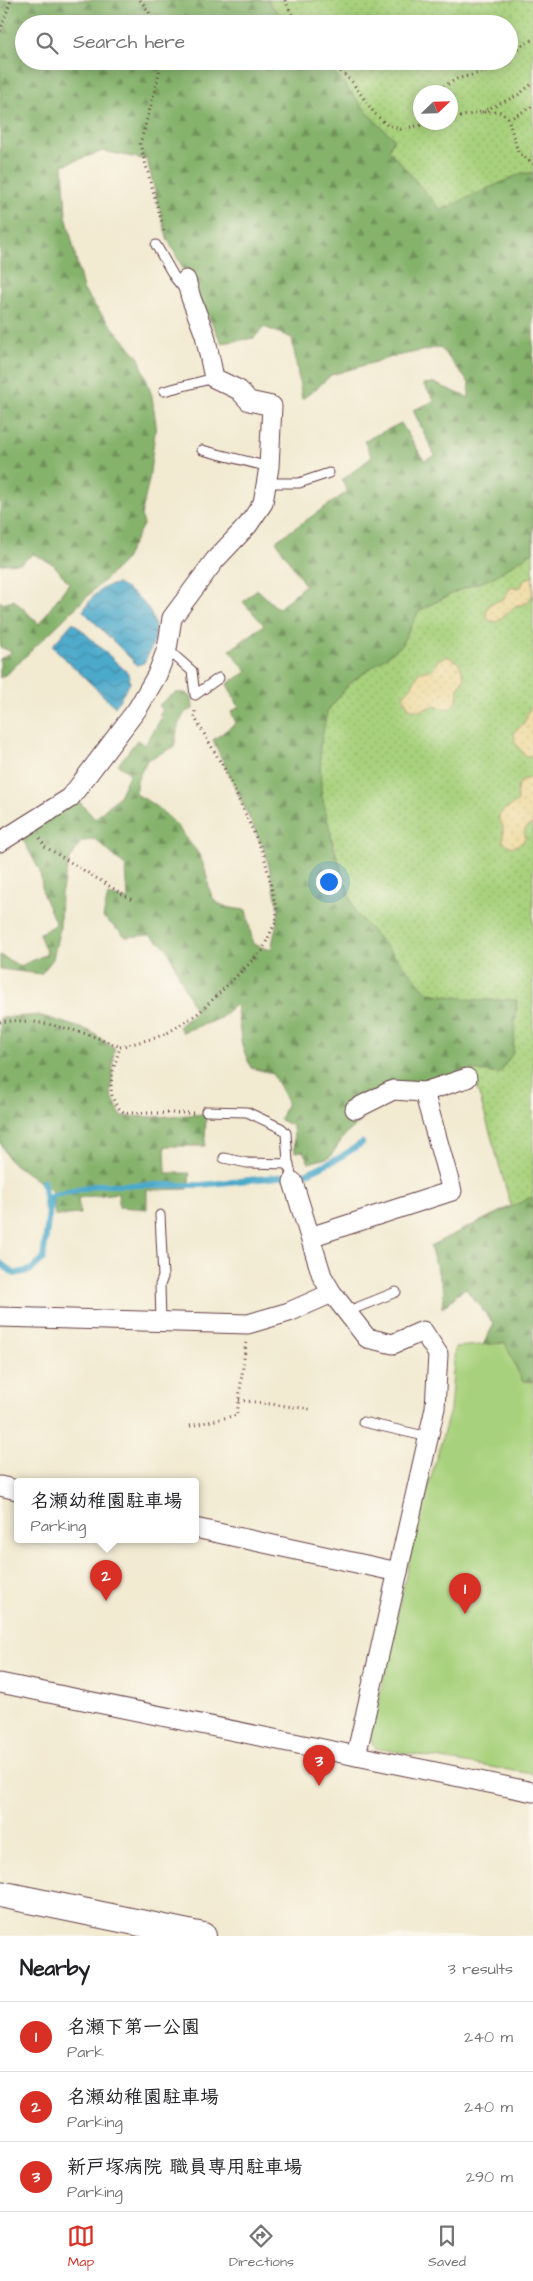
<!DOCTYPE html>
<meta charset="utf-8">
<style>
:root{--surface:#fff;--page:#f6f6f6;--text:#202124;--muted:#757577;--line:#e0e0e0;--accent:#d93025}
body{margin:0;font-family:"Architects Daughter","Klee One",sans-serif;background:var(--page);color:var(--text)}
.compass{position:absolute;left:413px;top:85px;width:45px;height:45px;border-radius:50%;background:var(--surface);box-shadow:0 2px 12px #0003;rotate:67deg}
.you{position:absolute;left:328px;top:881px;width:18px;height:18px;margin:-12px;border:4px solid #fff;border-radius:50%;background:#1a73e8;box-shadow:0 0 0 8px #1a73e833}
.badge{display:grid;place-items:center;width:32px;height:32px;border-radius:50%;background:var(--accent);color:#fff;font-size:16px;font-weight:700}
.pin{position:absolute;translate:-50% -41px;filter:drop-shadow(0 1px 2px #0008)}
.pin::after{content:'';position:absolute;top:26px;width:18px;height:15px;background:inherit;clip-path:polygon(0 0,100% 0,50% 100%)}
.popup{position:absolute;left:14px;top:1478px;width:185px;height:65px;box-sizing:border-box;display:grid;place-content:center;border-radius:5px;background:var(--surface);filter:drop-shadow(0 1px 4px #0005);font-size:16px;white-space:nowrap;color:var(--muted)}
.popup b{font-size:19px;color:var(--text)}
.popup::after{content:'';position:absolute;left:50%;top:100%;margin-left:-10px;border:10px solid transparent;border-top-color:var(--surface)}
.list{margin:0;padding:0;list-style:none}
h2{display:flex;justify-content:space-between;align-items:center;height:65px;margin:0;padding:0 20px;font-size:21px}
h2 small{font-size:16px;font-weight:400;color:var(--muted)}
.list li{display:grid;grid-template-columns:32px 1fr auto;gap:15px;align-items:center;box-sizing:border-box;height:70px;padding:0 20px;border-top:1px solid var(--line)}
.list b{display:block;font-size:19px;white-space:nowrap}
.list p{margin:0;font-size:16px;white-space:nowrap;color:var(--muted)}
.list em{font-size:16px;font-style:normal;color:var(--muted)}
.icon{flex:none;width:28px;height:28px;fill:none;stroke:currentColor;stroke-width:2;stroke-linecap:round;stroke-linejoin:round}
.map{position:relative;flex:none;width:533px;height:1936px;overflow:hidden}
.search{position:absolute;background:var(--surface);box-shadow:0 2px 12px #0003;left:15px;right:15px;top:15px;height:55px;display:flex;align-items:center;gap:12px;box-sizing:border-box;padding:0 18px;border-radius:28px;color:var(--muted);font-size:19px}
.sheet{height:275px;background:var(--surface)}
nav{display:flex;justify-content:space-around;align-items:center;box-sizing:border-box;height:70px;border-top:1px solid var(--line);background:var(--surface);font-size:14px;color:var(--muted)}
nav a{display:grid;justify-items:center;gap:2px}
nav .on{color:var(--accent)}
.map>svg:first-child{display:block}
</style>
<div class="map">
<svg width="533" height="1936" viewBox="0 0 533 1936">
<defs>
<pattern id="grass-dots" width="8" height="8" patternUnits="userSpaceOnUse" patternTransform="scale(1.25)"><rect width="8" height="8" fill="#a7d17c"/><path d="M2 2h.1M6 6h.1" fill="none" stroke="#91b36b" stroke-width="1.8" stroke-linecap="round"/></pattern>
<pattern id="forest-firs" width="22" height="20" patternUnits="userSpaceOnUse" patternTransform="scale(1.25)"><rect width="22" height="20" fill="#85b36c"/><path d="M5 1l3.5 6h-7zM16 11l3.5 6h-7z" fill="#6f9159"/></pattern>
<pattern id="sand-dots" width="8" height="8" patternUnits="userSpaceOnUse" patternTransform="scale(1.25)"><rect width="8" height="8" fill="#eeda9e"/><path d="M2 2h.1M6 6h.1" fill="none" stroke="#cebb88" stroke-width="1.8" stroke-linecap="round"/></pattern>
<pattern id="water-waves" width="16" height="10" patternUnits="userSpaceOnUse" patternTransform="scale(1.25)"><rect width="16" height="10" fill="#4ca9ca"/><path d="M0 5q4-4 8 0t8 0" fill="none" stroke="#4189a4"/></pattern>
</defs>
<rect width="100%" height="100%" fill="#fbf7ec"/>
<filter id="ink" filterUnits="userSpaceOnUse"><feTurbulence type="fractalNoise" baseFrequency=".02" numOctaves="2"/><feDisplacementMap in="SourceGraphic" scale="10" xChannelSelector="R" yChannelSelector="G"/><feConvolveMatrix kernelMatrix="1 2 1 2 8 2 1 2 1" color-interpolation-filters="sRGB"/></filter>
<filter id="wash" filterUnits="userSpaceOnUse"><feTurbulence type="fractalNoise" baseFrequency=".0096" numOctaves="4" result="noise"/><feDisplacementMap in="SourceGraphic" scale="20" xChannelSelector="R" yChannelSelector="G"/><feGaussianBlur stdDeviation="1.12" result="paint"/><feColorMatrix in="noise" values="0 0 0 0 0 0 0 0 0 0 0 0 0 0 0 0 0 1.4 0 .05"/><feComposite in="paint" operator="in"/></filter>
<g filter="url(#wash)">
<rect width="100%" height="100%" fill="#f2ead1"/>
<g fill="url(#grass-dots)" stroke="#787854" fill-rule="evenodd">
<path d="M 229,0 L 533,0 L 533,305 L 423,248 L 258,61 L 509,61 L 509,24 L 240,24 ZM 420,92 L 450,92 L 450,122 L 420,122 Z"/>
<polygon points="533,415 533,1382 483,1345 494,1324 465,1288 442,1308 444,1291 430,1246 511,1206 472,1070 332,932 275,728"/>
</g>
<g fill="url(#forest-firs)" stroke="#68694c">
<path d="M 0,0 L 269,0 L 270,4 L 289,24 L 24,24 L 24,61 L 324,61 C 348,86 367,117 394,138 L 389,150 L 441,210 L 522,173 L 533,173 L 533,552 L 492,578 L 457,591 L 419,611 L 400,647 L 349,684 L 327,712 L 320,747 L 321,791 L 333,844 L 355,912 L 428,993 L 476,1000 L 517,1000 L 513,1053 L 499,1074 L 472,1070 L 352,1108 L 360,1122 L 344,1136 L 330,1157 L 309,1163 L 303,1151 L 295,1152 L 293,1126 L 280,1120 L 287,1102 L 272,1073 L 251,1068 L 242,1046 L 236,1004 L 219,1019 L 182,1032 L 179,1026 L 195,1011 L 167,948 L 150,935 L 126,937 L 103,917 L 108,895 L 128,900 L 126,867 L 95,839 L 81,842 L 69,861 L 61,894 L 60,927 L 53,959 L 41,974 L 0,969 L 0,955 L 20,966 L 47,954 L 39,934 L 56,924 L 43,895 L 40,871 L 22,838 L 75,797 L 95,819 L 119,796 L 130,773 L 118,765 L 137,740 L 145,745 L 162,717 L 159,715 L 163,709 L 158,706 C 169,697 179,686 192,697 L 193,709 L 185,712 L 178,726 L 174,747 L 147,760 L 136,783 L 136,794 C 161,808 174,820 190,843 C 194,848 199,853 201,859 C 215,889 199,906 246,910 L 253,944 L 271,950 L 279,911 L 266,854 L 213,740 L 236,723 L 231,712 L 239,707 L 227,684 L 247,672 L 230,650 L 264,625 L 243,602 L 257,589 L 278,609 L 305,585 L 276,541 L 347,492 L 342,480 L 372,457 L 364,441 L 401,423 L 424,460 L 435,456 L 413,410 L 435,401 L 423,384 L 434,383 L 469,398 L 469,383 L 440,347 L 392,357 L 331,375 L 317,388 L 302,399 L 292,338 L 264,327 L 254,338 L 222,343 L 167,238 L 147,160 L 103,151 L 63,165 L 66,215 L 83,289 L 98,310 L 139,358 L 152,396 L 156,424 L 149,480 L 141,516 L 144,523 L 124,561 L 8,673 L 0,678 L 0,659 L 12,652 L 0,647 L 0,601 L 2,603 L 14,600 L 39,624 L 69,583 L 53,564 L 33,554 L 21,563 L 0,564 Z"/>
<polygon points="39,1015 90,1031 114,1048 111,1094 121,1116 155,1117 206,1114 205,1146 165,1146 166,1173 190,1173 188,1189 147,1190 147,1209 119,1207 118,1193 78,1198 80,1214 55,1216 53,1192 9,1160 0,1142 0,1018"/>
<polygon points="532,1197 533,1200 533,1382 522,1382 483,1345 494,1324 465,1288 442,1308 444,1291 430,1246"/>
</g>
<g fill="url(#sand-dots)" stroke="#9c7c64">
<polygon points="530,577 533,577 533,593 529,601 522,605 516,605 497,622 488,620 486,611 490,604 504,599 510,588 521,587 524,580"/>
<path d="M 447,656 L 459,663 L 463,673 L 464,678 L 458,688 L 457,702 L 449,709 L 434,706 L 419,711 L 409,708 L 403,696 L 412,686 L 419,672 C 434,669 430,674 438,660 Z"/>
<path d="M 533,705 L 533,755 L 525,756 C 519,747 512,742 515,731 C 531,720 523,715 533,705 Z"/>
<path d="M 533,777 L 533,824 L 525,829 L 525,838 L 522,843 L 512,847 L 503,842 L 503,826 C 490,812 511,808 518,801 L 517,788 L 522,780 Z"/>
</g>
<polygon fill="#a7d17c" stroke="#787854" points="505,1343 522,1381 533,1382 533,1774 375,1748 370,1738 415,1534 450,1410 455,1347"/>
<g fill="url(#water-waves)" stroke="#4b647a">
<path d="M 117,584 C 137,594 156,609 155,634 C 155,643 148,654 144,663 L 137,665 L 83,611 C 92,597 99,586 117,584 Z"/>
<polygon points="73,622 129,674 130,683 115,707 52,646"/>
</g>
<g fill="none" stroke-linecap="round" stroke-linejoin="round">
<g stroke="#4ca9ca" stroke-width="6">
<polyline points="43,1181 47,1210"/>
<polyline points="0,1263 15,1274 31,1270 43,1259 51,1196 98,1185 201,1185 305,1174 339,1158 362,1143"/>
</g>
</g>
</g>
<g filter="url(#ink)">
<g fill="none" stroke-linecap="round" stroke-linejoin="round">
<defs>
<g id="lane">
<polyline points="156,245 175,278 184,289"/>
<polyline points="164,391 214,378"/>
<polyline points="202,450 269,467"/>
<polyline points="266,483 299,483 329,473"/>
<polyline points="167,649 192,671 195,695 219,678"/>
<polyline points="206,1111 247,1112 281,1128 286,1133 288,1162 293,1182"/>
<polyline points="224,1158 247,1163 289,1164"/>
<polyline points="160,1215 163,1277 160,1285 161,1322"/>
<polyline points="346,1312 396,1292"/>
<polyline points="363,1422 429,1437"/>
</g>
<g id="street">
<polyline points="0,842 70,798 138,708 157,675 167,649 172,618 215,560 248,525 263,503 269,467 272,406 249,401 239,390 214,378 205,335 191,298 186,280"/>
<polyline points="355,1109 393,1090 424,1092 467,1078"/>
<polyline points="293,1182 322,1276 332,1293 367,1338 393,1344 423,1331 438,1354 435,1408 356,1756"/>
<polyline points="310,1237 452,1191 424,1092"/>
<polyline points="0,1317 248,1324 289,1312 332,1293"/>
<polyline points="0,1486 17,1490"/>
<polyline points="195,1528 398,1572"/>
<polyline points="0,1683 533,1792"/>
</g>
<polyline id="secondary" points="0,1894 203,1936"/>
</defs>
<use href="#lane" stroke="#633d44" stroke-width="11"/>
<use href="#street" stroke="#633d44" stroke-width="21"/>
<use href="#secondary" stroke="#633d44" stroke-width="28"/>
<g stroke="#633d44" stroke-width="3" stroke-dasharray="1 4" stroke-linecap="butt">
<polyline points="140,0 149,12 153,24"/>
<polyline points="285,0 296,24"/>
<polyline points="0,31 11,0"/>
<polyline points="509,53 533,39"/>
<polyline points="161,61 157,83 140,144 165,234"/>
<polyline points="330,61 352,82 374,113 387,125 401,129 438,122"/>
<polyline points="439,89 457,79 486,71 502,61"/>
<polyline points="482,112 518,95 533,83"/>
<polyline points="513,117 533,106"/>
<polyline points="450,119 481,112 500,112 508,118 518,152 533,164"/>
<polyline points="40,838 44,846 132,900"/>
<path d="M 0,1022 C 31,1016 91,1033 120,1047"/>
<path d="M 193,1113 L 125,1113 C 101,1098 114,1068 120,1047 L 155,1038 L 169,1032 L 200,1012 L 262,951 L 275,923 L 277,912 L 264,855 L 224,768 L 195,718 L 195,708"/>
<polyline points="239,1400 310,1409"/>
<polyline points="190,1426 237,1415 246,1342"/>
</g>
<use href="#lane" stroke="#fff" stroke-width="9"/>
<use href="#street" stroke="#fff" stroke-width="19"/>
<use href="#secondary" stroke="#fff" stroke-width="26"/>
</g>
</g>
</svg>
<svg class="compass" viewBox="-18 -18 36 36"><path d="M0-13l5 13h-10z" fill="#e53935"/><path d="M0 13l5-13h-10z" fill="#757577"/></svg>
<div class="you"></div>
<div class="pin badge" style="left:465px;top:1614px">1</div>
<div class="pin badge" style="left:106px;top:1601px">2</div>
<div class="popup"><b>名瀬幼稚園駐車場</b>Parking</div>
<div class="pin badge" style="left:319px;top:1786px">3</div>
<div class="search"><svg class="icon" aria-label="search" viewBox="0 0 24 24"><circle cx="10" cy="10" r="6"/><path d="M15 15l6 6"/></svg>Search here</div>
</div>
<section class="sheet">
<h2>Nearby<small>3 results</small></h2>
<ul class="list">
<li><span class="badge">1</span><div><b>名瀬下第一公園</b><p>Park</p></div><em>240 m</em></li>
<li><span class="badge">2</span><div><b>名瀬幼稚園駐車場</b><p>Parking</p></div><em>240 m</em></li>
<li><span class="badge">3</span><div><b>新戸塚病院 職員専用駐車場</b><p>Parking</p></div><em>290 m</em></li>
</ul>
</section>
<nav>
<a class="on"><svg class="icon" aria-label="map" viewBox="0 0 24 24"><path d="M3 6l6-2 6 2 6-2v14l-6 2-6-2-6 2zM9 4v14M15 6v14"/></svg>Map</a>
<a><svg class="icon" aria-label="directions" viewBox="0 0 24 24"><path d="M12 3l9 9-9 9-9-9zM9 14v-3h6M13 9l2 2-2 2"/></svg>Directions</a>
<a><svg class="icon" aria-label="saved" viewBox="0 0 24 24"><path d="M7 4h10v16l-5-4-5 4z"/></svg>Saved</a>
</nav>
